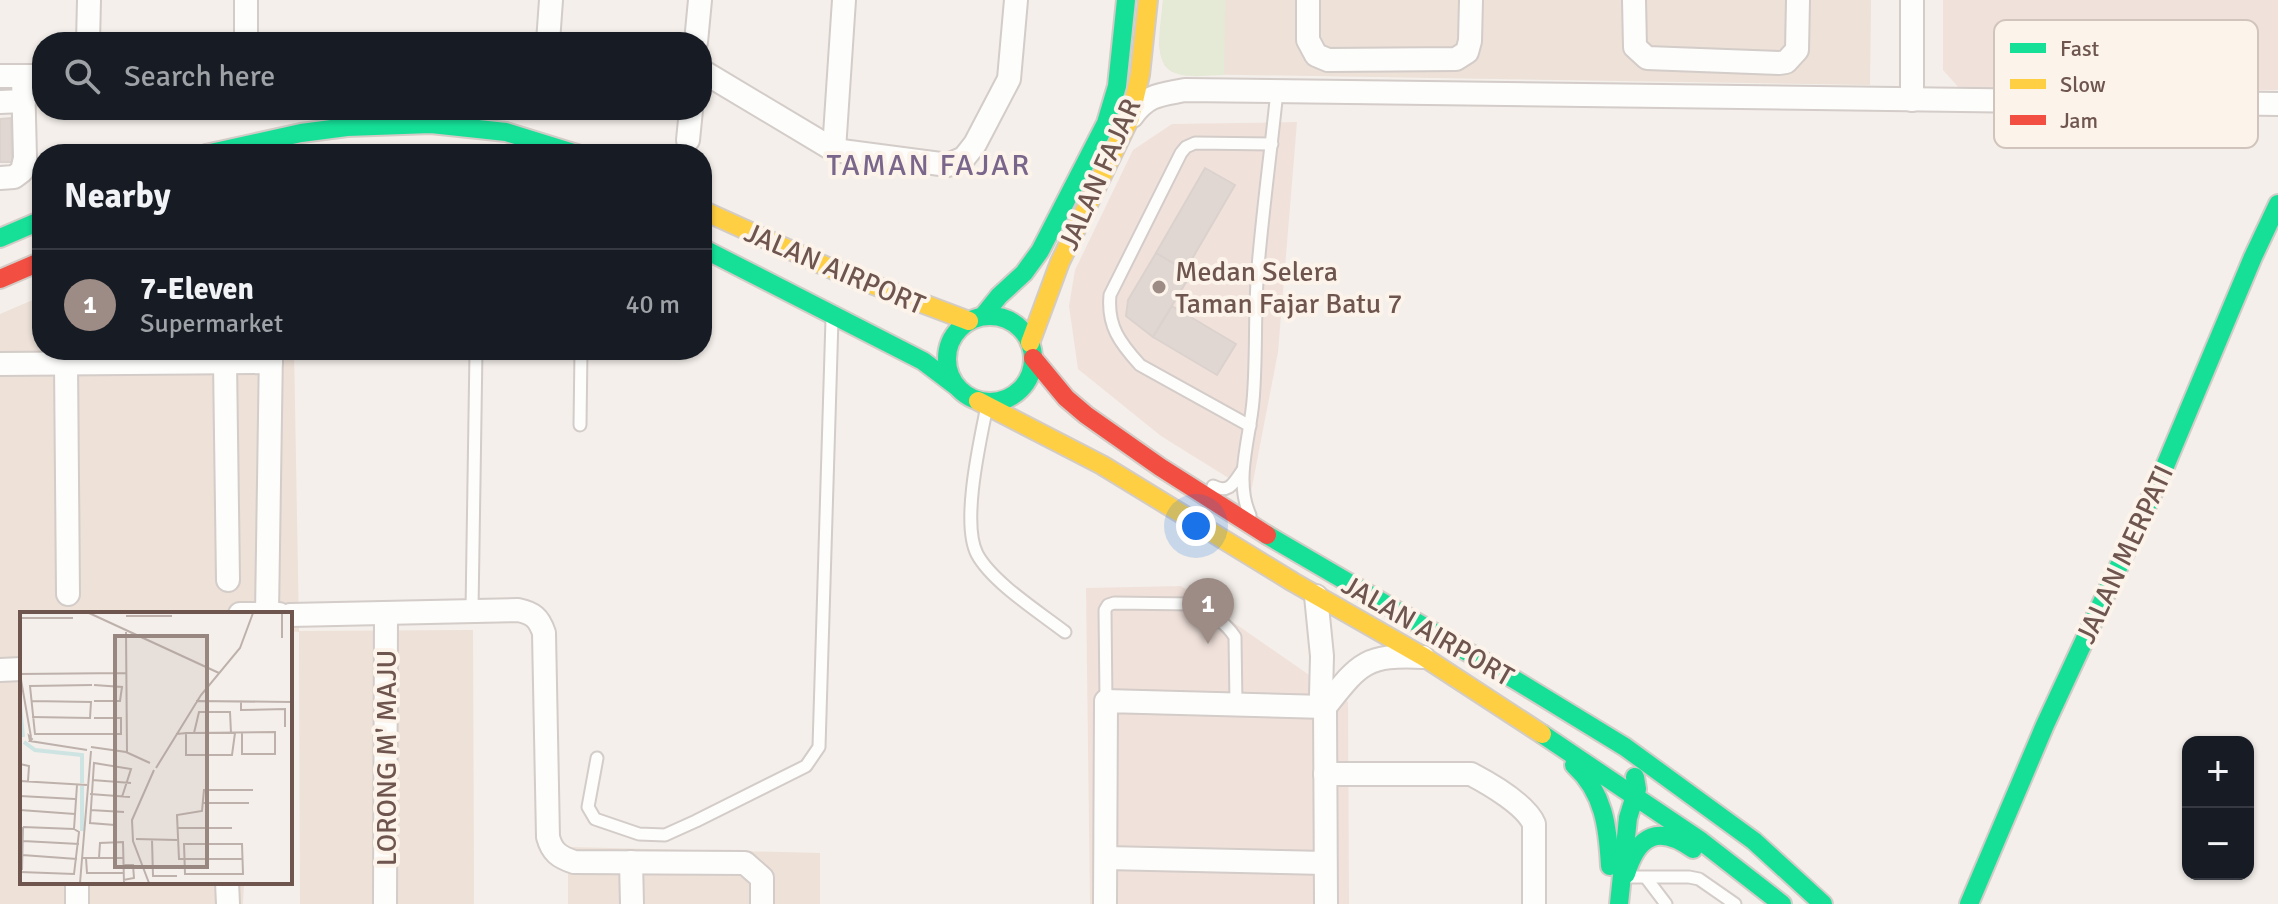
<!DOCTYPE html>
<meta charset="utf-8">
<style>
:root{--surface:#171b24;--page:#20242c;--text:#f1f3f6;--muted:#9ea1a6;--line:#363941;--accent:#9d8b85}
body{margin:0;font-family:Signika,sans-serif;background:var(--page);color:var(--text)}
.controls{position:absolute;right:24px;bottom:24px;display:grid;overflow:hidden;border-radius:16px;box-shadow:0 2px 6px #0004}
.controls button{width:72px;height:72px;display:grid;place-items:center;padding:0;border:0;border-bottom:2px solid var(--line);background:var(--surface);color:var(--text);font:40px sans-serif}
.you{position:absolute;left:1196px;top:526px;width:28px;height:28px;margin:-20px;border:6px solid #fff;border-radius:50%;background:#1a73e8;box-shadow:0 0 0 12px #1a73e833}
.badge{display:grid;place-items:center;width:52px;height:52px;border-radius:50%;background:var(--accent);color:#fff;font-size:26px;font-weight:700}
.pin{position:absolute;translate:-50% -66px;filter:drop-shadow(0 2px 4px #0008)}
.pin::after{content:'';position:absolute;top:42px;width:28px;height:24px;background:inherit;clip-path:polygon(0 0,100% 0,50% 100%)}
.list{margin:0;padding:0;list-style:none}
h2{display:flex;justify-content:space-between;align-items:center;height:104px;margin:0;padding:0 32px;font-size:34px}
h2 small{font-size:26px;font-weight:400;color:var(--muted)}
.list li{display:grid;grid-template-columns:52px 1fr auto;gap:24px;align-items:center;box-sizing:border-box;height:112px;padding:0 32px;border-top:2px solid var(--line)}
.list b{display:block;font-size:30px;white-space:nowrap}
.list p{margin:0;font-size:26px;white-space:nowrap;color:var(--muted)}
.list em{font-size:26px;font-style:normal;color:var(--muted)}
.icon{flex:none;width:44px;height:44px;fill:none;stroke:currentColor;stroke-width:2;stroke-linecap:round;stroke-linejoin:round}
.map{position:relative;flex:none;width:2278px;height:904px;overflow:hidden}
.search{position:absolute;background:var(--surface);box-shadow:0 2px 6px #0004;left:32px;top:32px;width:680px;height:88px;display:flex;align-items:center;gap:20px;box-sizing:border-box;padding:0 28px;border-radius:32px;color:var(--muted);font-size:30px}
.panel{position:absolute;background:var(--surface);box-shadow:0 2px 6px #0004;left:32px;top:144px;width:680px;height:216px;border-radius:32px}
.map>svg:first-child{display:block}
</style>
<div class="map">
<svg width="2278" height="904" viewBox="0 0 2278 904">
<rect width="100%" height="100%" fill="#f4efea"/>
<g fill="#ede1d8">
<polygon points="1163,0 1871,0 1870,85 1186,74 1172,72 1165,66 1161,57 1159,45"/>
<polygon points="42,296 42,350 294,350 299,631 473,630 474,904 300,904 299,632 290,631 290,614 22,614 22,882 244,882 243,904 0,904 0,314"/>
<polygon points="568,847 820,853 820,904 568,904"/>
</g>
<g fill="#f1e1db">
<polygon points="1943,0 2278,0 2278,90 1960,89 1943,70"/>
<polygon points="1297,122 1278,352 1251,492 1161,436 1078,369 1069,306 1075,270 1133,150 1172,124"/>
<polygon points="1181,586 1348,702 1349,904 1090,904 1086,588"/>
</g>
<path fill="#e4ead6" d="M 1163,0 L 1225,0 L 1224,75 C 1209,75 1186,79 1173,72 C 1151,62 1162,19 1163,0 Z"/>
<g fill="#e0d7d3" stroke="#dcd2cd" stroke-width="2">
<polygon points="11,118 12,162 0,162 0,119"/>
<polygon points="1205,168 1235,185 1185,271 1156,253"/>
<polygon points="1156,253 1191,274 1153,337 1126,316 1128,300"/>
<polygon points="1172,306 1236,344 1217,375 1153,337"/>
</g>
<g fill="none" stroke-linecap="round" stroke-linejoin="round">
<defs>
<g id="lane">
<path d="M 987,406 C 980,441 961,523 977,554 C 992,582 1039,612 1065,632"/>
<polyline points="580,425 581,350"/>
<path d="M 1250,426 L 1140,365 C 1120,343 1107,326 1110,295 L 1181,153 L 1186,147 L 1195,143 L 1272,144"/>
<path d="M 1213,486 C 1229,494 1234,483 1242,471"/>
<path d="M 1250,515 C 1234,481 1250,438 1253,401 C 1257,357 1254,312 1258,267 C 1263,208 1271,150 1277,91"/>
<polyline points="472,611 476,350"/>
<path d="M 1106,701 L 1105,610 L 1108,605 L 1114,603 L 1193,604 C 1208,610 1226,623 1235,637 L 1236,704"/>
<polyline points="597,758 588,807 595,819 639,834 665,835 696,821 806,766 819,747 832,319"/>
<polyline points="1628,877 1689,877 1699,879 1735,904"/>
<polyline points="1647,879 1666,904"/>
</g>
<g id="street">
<polyline points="246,0 246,42"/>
<polyline points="1308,0 1308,40 1316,55 1328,60 1456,59 1467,52 1470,41 1471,0"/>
<polyline points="1634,0 1635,47 1647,58 1779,63 1786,62 1797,50 1798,0"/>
<polyline points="1912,0 1912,100"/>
<polyline points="88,42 89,0"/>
<polyline points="548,42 551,0"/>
<polyline points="696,42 700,0"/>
<polyline points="702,71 834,150 948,165 964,158 975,144 1009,79 1016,0"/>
<polyline points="0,76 42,76"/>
<polyline points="0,102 24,101"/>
<path d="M 1132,116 C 1148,94 1160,95 1185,90 L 2278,104"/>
<polyline points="688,140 691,110"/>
<polyline points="834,150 844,0"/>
<polyline points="0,178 14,177 22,171 25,158 23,76"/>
<polyline points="225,362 228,580"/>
<polyline points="0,364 271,362"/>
<polyline points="66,364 68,594"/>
<polyline points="1316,596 1322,656 1321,695 1325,707 1326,904"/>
<polyline points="267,613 271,350"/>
<polyline points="240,614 279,614"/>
<path d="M 290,615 L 518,610 C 533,613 539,618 544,633 L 548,837 C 552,852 559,857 574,862 L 745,863 L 762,878 L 762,904"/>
<polyline points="0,670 22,669"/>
<path d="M 1325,707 C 1359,664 1365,654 1423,657"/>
<path d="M 1325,774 L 1471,774 C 1490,784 1526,805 1534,824 L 1534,904"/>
<polyline points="1106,858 1325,863"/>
<polyline points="631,862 632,904"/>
<polyline points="227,882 228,904"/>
<polyline points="77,904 77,882"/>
<polyline points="385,904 386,613"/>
<polyline points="1105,904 1106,701 1325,707"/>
</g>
<g id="fast">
<polyline points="206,154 301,133 347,127 431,124 506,132 577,154"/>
<polyline points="0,238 42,220"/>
<polyline points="702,248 923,361 956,386"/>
<polyline points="983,316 999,296 1024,273 1040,251 1106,123 1117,86 1126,0"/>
<circle cx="990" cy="359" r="43"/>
<polyline points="1267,535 1512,678 1625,747 1754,841 1823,904"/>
<polyline points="1542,734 1701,841 1782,904"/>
<path d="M 1574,765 C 1604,792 1608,828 1610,866"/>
<path d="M 1626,874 C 1638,834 1659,825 1693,849"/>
<polyline points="1619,904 1628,818 1637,789 1635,777"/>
<polyline points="1969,904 2045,725 2163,471 2253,257 2278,204"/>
</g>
<g id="slow">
<polyline points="702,210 834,270 969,321"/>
<polyline points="1030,343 1060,262 1130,118 1140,75 1148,0"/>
<polyline points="978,401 1102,465 1293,582 1424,657 1542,734"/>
</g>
<g id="jam">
<polyline points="0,279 42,261"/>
<polyline points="1033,358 1066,398 1086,415 1160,467 1267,535"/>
</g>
</defs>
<use href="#lane" stroke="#d3ccc8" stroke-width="15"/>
<use href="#street" stroke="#d3ccc8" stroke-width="26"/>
<use href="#fast" stroke="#d3cbc6" stroke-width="22"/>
<use href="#slow" stroke="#d3cbc6" stroke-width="22"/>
<use href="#jam" stroke="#d3cbc6" stroke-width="22"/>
<use href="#lane" stroke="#fdfdfc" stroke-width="11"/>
<use href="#street" stroke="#fdfdfc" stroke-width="22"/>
<use href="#fast" stroke="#16e098" stroke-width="18"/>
<use href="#slow" stroke="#ffcf43" stroke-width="18"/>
<use href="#jam" stroke="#f24e42" stroke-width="18"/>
</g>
<circle fill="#9d8b85" stroke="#fcf3eb" stroke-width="3" cx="1159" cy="287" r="8"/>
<g text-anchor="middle" stroke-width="8" stroke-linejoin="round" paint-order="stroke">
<g font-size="28" fill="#6e554e" stroke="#fcf3eb">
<text transform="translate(1099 174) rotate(-66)" y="10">JALAN FAJAR</text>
<text transform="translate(835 268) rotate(23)" y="10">JALAN AIRPORT</text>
<text transform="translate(2124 554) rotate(-65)" y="10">JALAN MERPATI</text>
<text transform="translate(1428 630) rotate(30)" y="10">JALAN AIRPORT</text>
<text transform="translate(386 758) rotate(-90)" y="10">LORONG M' MAJU</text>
</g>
<g font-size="28" fill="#6e554e" stroke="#fcf3eb" text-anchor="start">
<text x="1175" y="281">Medan Selera<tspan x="1175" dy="32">Taman Fajar Batu 7</tspan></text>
</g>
<g font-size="30" letter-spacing="2" fill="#7a668b" stroke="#fcf3eb">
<text x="929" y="175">TAMAN FAJAR</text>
</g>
</g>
<g transform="translate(20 612)">
<rect width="272" height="272" fill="#f4efea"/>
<path fill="none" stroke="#cde4e3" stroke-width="4" d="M 0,94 L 3,125M 4,130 L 15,138 L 62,143 L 62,171M 62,219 L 62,174"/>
<path fill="none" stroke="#beb1ac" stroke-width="2" d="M 69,1 L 199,61M 106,4 L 152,4M 0,6 L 53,6M 106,20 L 107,140M 262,26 L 262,1M 72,73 L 10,74 L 15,122 L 101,122 L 101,106 L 74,106M 11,89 L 71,90 L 70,106 L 12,105M 74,89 L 100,89 L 102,75 L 74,73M 176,89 L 272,90M 221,90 L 221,98 L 265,97 L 265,115M 166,120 L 166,143 L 212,143 L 215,121M 174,121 L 179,100 L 210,100 L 211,121M 156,122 L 167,121 L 174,121 L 255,120 L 255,142 L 222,142 L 222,121M 11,125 L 0,62 L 106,61M 10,129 L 9,124 L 12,127 L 10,129 L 67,138M 71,135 L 106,140 L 130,151M 0,152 L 9,154 L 8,169M 136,156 L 181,83 L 220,36 L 233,1M 72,168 L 111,171M 0,169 L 67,173M 70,182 L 110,185M 0,184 L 55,187M 183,191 L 229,191M 0,198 L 55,202M 70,198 L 104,200M 95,213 L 70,211 L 74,151 L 111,157 L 102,185M 3,215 L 54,217M 157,216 L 212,216M 54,217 L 57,173M 116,227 L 157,228M 132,228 L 133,264 L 157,264M 3,229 L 59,232M 164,232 L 222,232 L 223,262 L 165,262 ZM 2,243 L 57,247M 63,246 L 103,246M 66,246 L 67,261 L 103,261M 79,246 L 80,231 L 103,230 L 104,271M 223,247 L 159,247 L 157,203 L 182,199 L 184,178 L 233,178M 103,253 L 113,253 L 114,266 L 103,268M 2,258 L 3,215M 0,260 L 54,262 L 59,220 L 54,217M 60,271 L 71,139M 129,271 L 113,229 L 112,208 L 134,158"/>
<path fill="#988680" fill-opacity="0.15" stroke="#988680" stroke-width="4" d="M 95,24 L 187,24 L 187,255 L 95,255 Z"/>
<rect width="272" height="272" fill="none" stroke="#6e554e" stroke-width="4"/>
</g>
<rect x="1994" y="20" width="264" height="128" rx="12" fill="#fcf3eb" stroke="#d1c4bc" stroke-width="2"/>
<rect x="2010" y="43" width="36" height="10" fill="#16e098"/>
<rect x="2010" y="79" width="36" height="10" fill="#ffcf43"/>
<rect x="2010" y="115" width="36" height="10" fill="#f24e42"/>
<g font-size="22" fill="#6e554e">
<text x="2060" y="56">Fast</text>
<text x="2060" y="92">Slow</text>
<text x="2060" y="128">Jam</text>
</g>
</svg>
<div class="controls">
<button>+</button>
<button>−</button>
</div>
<div class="you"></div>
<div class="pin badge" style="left:1208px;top:644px">1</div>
<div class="search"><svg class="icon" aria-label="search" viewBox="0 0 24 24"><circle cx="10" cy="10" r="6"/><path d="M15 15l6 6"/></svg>Search here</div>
<section class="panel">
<h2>Nearby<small></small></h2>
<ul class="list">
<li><span class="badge">1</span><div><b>7-Eleven</b><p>Supermarket</p></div><em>40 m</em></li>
</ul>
</section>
</div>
